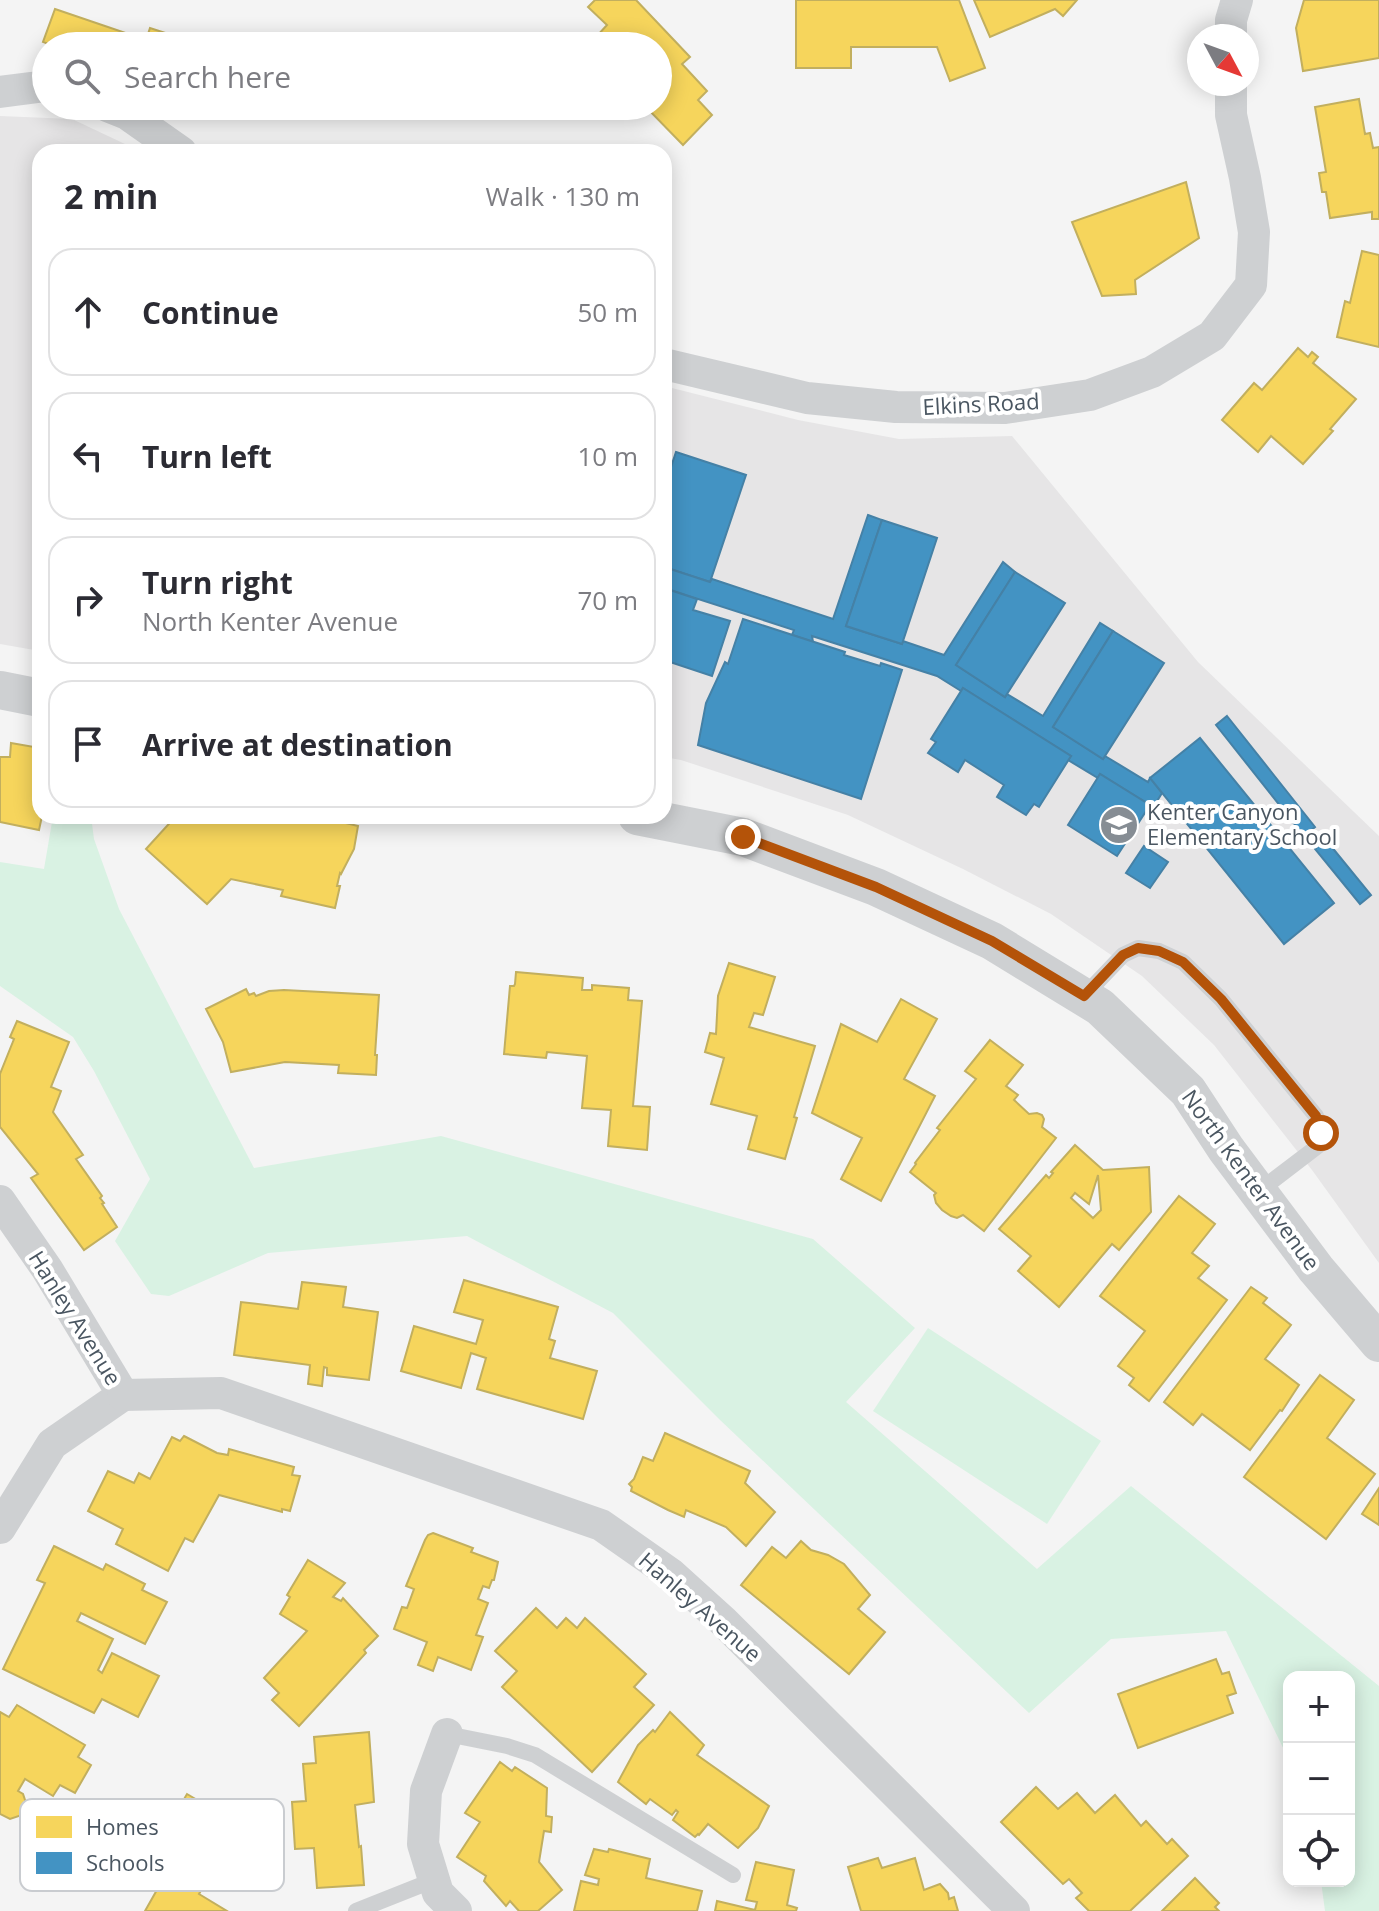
<!DOCTYPE html>
<meta charset="utf-8">
<style>
:root{--surface:#fff;--page:#f7f7f7;--text:#2b2b33;--muted:#7c7c81;--line:#e1e1e2}
body{margin:0;font-family:"Open Sans",sans-serif;background:var(--page);color:var(--text)}
.controls{position:absolute;right:24px;bottom:24px;display:grid;overflow:hidden;border-radius:16px;box-shadow:0 4px 20px #0003}
.controls button{width:72px;height:72px;display:grid;place-items:center;padding:0;border:0;border-bottom:2px solid var(--line);background:var(--surface);color:var(--text);font:40px sans-serif}
.compass{position:absolute;left:1187px;top:24px;width:72px;height:72px;border-radius:50%;background:var(--surface);box-shadow:0 4px 20px #0003;rotate:131deg}
.stop{position:absolute;width:24px;height:24px;margin:-18px;border:6px solid #b45309;border-radius:50%;background:#fff}
.stop.end{background:#b45309;border-color:#fff;box-shadow:0 2px 8px #0008}
.list{margin:0;padding:0;list-style:none}
h2{display:flex;justify-content:space-between;align-items:center;height:104px;margin:0;padding:0 32px;font-size:34px}
h2 small{font-size:26px;font-weight:400;color:var(--muted)}
.list li{display:grid;grid-template-columns:52px 1fr auto;gap:24px;align-items:center;box-sizing:border-box;height:128px;margin:0 16px 16px;padding:0 16px;border:2px solid var(--line);border-radius:24px}
.list b{display:block;font-size:30px;white-space:nowrap}
.list p{margin:0;font-size:26px;white-space:nowrap;color:var(--muted)}
.list em{font-size:26px;font-style:normal;color:var(--muted)}
.icon{flex:none;width:44px;height:44px;fill:none;stroke:currentColor;stroke-width:2;stroke-linecap:round;stroke-linejoin:round}
.map{position:relative;flex:none;width:1379px;height:1911px;overflow:hidden}
.search{position:absolute;background:var(--surface);box-shadow:0 4px 20px #0003;left:32px;top:32px;width:640px;height:88px;display:flex;align-items:center;gap:20px;box-sizing:border-box;padding:0 28px;border-radius:44px;color:var(--muted);font-size:30px}
.panel{position:absolute;background:var(--surface);box-shadow:0 4px 20px #0003;left:32px;top:144px;width:640px;height:680px;border-radius:24px}
.map>svg:first-child{display:block}
</style>
<div class="map">
<svg width="1379" height="1911" viewBox="0 0 1379 1911">
<rect width="100%" height="100%" fill="#f4f4f4"/>
<g fill="#e6e5e6">
<polygon points="0,116 72,119 125,144 135,152 40,152 40,651 0,644"/>
<polygon points="664,386 798,420 899,439 1012,436 1198,662 1379,836 1379,1263 1312,1170 1214,1045 1142,976 1051,914 963,869 848,815 681,760 664,757"/>
</g>
<g fill="#d9f2e3">
<polygon points="53,816 91,816 94,839 119,909 254,1168 441,1136 813,1239 915,1328 846,1402 1037,1569 1131,1486 1379,1686 1379,1911 1325,1911 1321,1881 1349,1881 1349,1677 1289,1677 1289,1760 1226,1631 1111,1639 1029,1713 719,1419 613,1313 467,1236 268,1253 169,1296 151,1294 115,1241 150,1179 94,1071 73,1037 0,986 0,862 44,869"/>
<polygon points="928,1328 1101,1441 1047,1524 873,1411"/>
</g>
<g fill="#f6d55c" stroke="#c2af5e" stroke-width="2" fill-rule="evenodd">
<polygon points="595,0 636,0 690,57 682,64 707,91 698,100 712,115 683,145 645,106 639,110 628,106 658,106 658,46 607,46 597,36 607,25 588,7"/>
<polygon points="796,0 959,0 985,68 950,81 937,47 851,47 851,68 796,68"/>
<polygon points="974,0 1077,0 1063,16 1055,9 990,37"/>
<polygon points="1304,0 1379,0 1379,58 1303,71 1296,28"/>
<polygon points="55,9 146,40 150,28 181,38 182,46 54,46 43,42"/>
<polygon points="1359,99 1365,134 1370,133 1373,148 1379,147 1379,219 1372,219 1372,212 1330,218 1326,192 1322,192 1319,173 1326,172 1315,107"/>
<polygon points="1186,182 1199,238 1135,280 1136,294 1102,296 1072,222"/>
<polygon points="1362,251 1379,255 1379,347 1337,337 1345,301 1350,303"/>
<polygon points="1298,348 1308,357 1312,352 1318,357 1313,363 1356,399 1330,429 1333,431 1303,464 1271,436 1258,452 1222,420 1254,383 1262,390"/>
<polygon points="11,743 40,748 40,816 42,816 39,830 0,822 0,757 10,757"/>
<polygon points="176,816 180,816 184,820 187,816 223,816 236,820 237,816 278,816 299,822 301,816 317,816 358,826 354,849 341,874 340,873 337,886 340,886 335,908 281,896 283,890 231,879 207,904 146,849"/>
<polygon points="729,963 775,977 763,1015 754,1013 749,1027 815,1046 794,1117 797,1118 785,1159 748,1149 757,1116 711,1104 724,1058 705,1052 710,1033 716,1034 718,996"/>
<polygon points="516,972 583,978 582,990 592,990 592,985 629,988 628,1000 642,1001 633,1106 650,1107 647,1150 608,1146 611,1110 582,1108 587,1056 547,1052 546,1058 504,1054 510,986 514,986 515,984"/>
<polygon points="246,989 249,995 254,993 256,996 269,991 284,990 379,995 375,1055 377,1055 376,1075 338,1073 339,1065 285,1062 231,1072 223,1042 206,1009"/>
<polygon points="901,999 937,1019 904,1079 935,1096 881,1201 841,1179 862,1138 812,1113 841,1024 877,1042"/>
<polygon points="17,1021 69,1042 51,1087 61,1091 53,1112 83,1155 76,1159 102,1196 100,1198 104,1203 102,1204 117,1227 84,1250 31,1178 38,1174 0,1127 0,1074 14,1039 10,1037"/>
<polygon points="990,1040 1023,1065 1006,1086 1018,1095 1014,1100 1029,1114 1037,1113 1042,1115 1044,1119 1042,1127 1056,1138 984,1231 963,1215 957,1218 951,1216 942,1210 936,1203 934,1195 936,1193 910,1172 916,1164 915,1163 940,1130 937,1128 976,1079 965,1071"/>
<path d="M 1075,1145 L 1103,1170 L 1149,1167 L 1151,1212 L 1119,1250 L 1112,1244 L 1059,1307 L 1018,1271 L 1031,1256 L 999,1229 L 1046,1175 L 1049,1178 L 1053,1173 L 1051,1172 ZM 1098,1175 L 1101,1210 L 1093,1218 L 1071,1198 L 1075,1193 L 1089,1204 Z"/>
<polygon points="1179,1196 1215,1224 1192,1253 1209,1266 1198,1278 1227,1300 1149,1401 1129,1385 1134,1378 1118,1366 1145,1331 1100,1296"/>
<polygon points="464,1280 558,1307 549,1339 555,1341 550,1358 597,1371 583,1419 477,1389 486,1358 471,1353 461,1388 401,1371 414,1326 476,1344 483,1320 454,1312"/>
<polygon points="302,1282 346,1287 343,1307 378,1312 369,1380 327,1375 327,1368 324,1367 322,1386 308,1384 310,1365 234,1355 241,1302 298,1309"/>
<polygon points="1251,1287 1267,1298 1263,1303 1291,1325 1265,1359 1299,1385 1282,1411 1280,1410 1250,1450 1202,1414 1193,1425 1164,1402"/>
<polygon points="1320,1375 1354,1400 1327,1438 1375,1474 1326,1539 1244,1477"/>
<polygon points="665,1433 750,1471 745,1483 775,1512 746,1546 726,1527 686,1510 684,1517 668,1510 631,1491 632,1487 629,1484 634,1479 643,1457 653,1461"/>
<polygon points="184,1436 217,1453 228,1455 229,1449 294,1467 292,1475 300,1476 290,1511 282,1509 282,1512 219,1495 193,1542 185,1538 168,1571 116,1544 123,1529 88,1511 108,1471 134,1483 139,1473 150,1479 172,1437 180,1441"/>
<polygon points="1379,1488 1379,1525 1362,1514"/>
<polygon points="433,1533 473,1548 471,1552 498,1562 494,1580 492,1580 489,1588 483,1586 478,1599 488,1603 476,1635 483,1637 471,1670 438,1657 433,1671 418,1665 427,1642 394,1629 402,1607 407,1608 414,1589 406,1586 425,1540 428,1535"/>
<polygon points="801,1541 811,1550 828,1555 844,1564 870,1595 858,1609 885,1632 849,1674 741,1585 772,1547 786,1558"/>
<polygon points="54,1546 103,1570 106,1564 145,1584 142,1590 167,1602 145,1644 81,1613 77,1621 113,1639 98,1670 102,1673 112,1653 159,1676 138,1717 102,1699 94,1713 3,1669 45,1583 37,1580"/>
<polygon points="308,1560 345,1583 333,1597 341,1601 343,1598 378,1636 364,1650 366,1653 299,1726 272,1700 279,1693 264,1678 307,1631 280,1614 290,1597 287,1595"/>
<polygon points="536,1608 557,1628 566,1618 577,1628 585,1618 646,1674 634,1687 654,1705 592,1772 502,1687 517,1671 495,1651"/>
<polygon points="1216,1659 1222,1674 1229,1672 1236,1693 1227,1696 1233,1713 1138,1748 1118,1694"/>
<polygon points="17,1705 85,1745 78,1757 91,1765 75,1793 60,1785 53,1796 25,1779 18,1791 23,1794 27,1806 22,1815 10,1819 0,1814 0,1712 9,1717"/>
<polygon points="670,1712 704,1745 697,1755 769,1806 758,1828 738,1848 708,1824 699,1835 698,1834 695,1837 673,1820 678,1812 676,1810 672,1815 650,1799 646,1804 618,1782 638,1745 653,1730 655,1732"/>
<polygon points="369,1732 374,1802 355,1805 359,1847 361,1846 364,1885 317,1888 314,1848 295,1849 292,1802 306,1801 303,1764 316,1763 314,1737"/>
<polygon points="500,1762 512,1771 515,1767 547,1788 546,1816 552,1817 551,1832 544,1831 539,1862 562,1890 538,1911 519,1911 510,1901 506,1906 484,1881 486,1876 457,1857 480,1822 465,1813"/>
<polygon points="1036,1787 1058,1809 1077,1793 1095,1813 1115,1795 1141,1826 1146,1821 1167,1844 1172,1839 1188,1856 1130,1911 1089,1911 1076,1898 1082,1893 1069,1879 1063,1884 1001,1822"/>
<polygon points="187,1794 240,1825 199,1894 227,1911 145,1911 158,1888 125,1868 153,1820 167,1828"/>
<polygon points="594,1849 608,1852 609,1849 650,1859 646,1878 702,1891 697,1911 574,1911 581,1881 598,1885 599,1879 585,1875"/>
<polygon points="878,1858 882,1868 915,1858 924,1890 940,1884 948,1893 949,1899 954,1897 958,1911 861,1911 848,1867"/>
<polygon points="756,1862 794,1870 787,1905 797,1908 796,1911 715,1911 717,1901 755,1910 757,1902 746,1900"/>
<polygon points="1195,1878 1219,1903 1215,1907 1219,1911 1162,1911"/>
</g>
<g fill="#4393c3" stroke="#4581a6" stroke-width="2">
<polygon points="676,452 746,475 710,582 664,567 664,488"/>
<polygon points="868,515 882,520 846,626 902,644 903,641 944,655 1003,562 1015,572 956,665 1005,697 1007,694 1043,716 1100,623 1113,631 1053,727 1103,759 1105,756 1148,782 1150,778 1162,793 1151,811 1147,809 1150,805 1100,774 1098,778 1068,760 1071,756 963,688 961,691 937,676 812,636 813,642 792,635 794,630 664,588 664,567 710,582 712,579 833,619"/>
<polygon points="882,520 937,538 902,644 846,626"/>
<polygon points="1015,572 1065,603 1005,697 956,665"/>
<polygon points="670,590 697,599 693,610 730,621 712,676 664,660 664,601 665,602"/>
<polygon points="743,619 845,652 844,655 880,666 881,663 902,670 861,799 698,745 706,703 725,662 728,664"/>
<polygon points="1113,631 1164,663 1103,759 1053,727"/>
<polygon points="963,688 1071,756 1039,807 1034,804 1026,815 997,797 1004,785 965,760 958,772 928,753 936,742 931,739"/>
<polygon points="1227,716 1315,827 1304,836 1216,725"/>
<polygon points="1200,738 1334,903 1284,944 1150,778"/>
<polygon points="1100,774 1150,805 1117,856 1068,825"/>
<polygon points="1326,840 1371,895 1360,904 1315,849"/>
<polygon points="1144,846 1168,862 1150,888 1126,873"/>
</g>
<g fill="none" stroke-linecap="round" stroke-linejoin="round">
<g stroke="#ced0d2" stroke-width="16">
<polyline points="1084,996 1123,955 1138,948 1159,951 1183,962 1221,999 1316,1116 1321,1133 1318,1146 1259,1191"/>
<polyline points="447,1734 507,1746 535,1755 733,1875"/>
<polyline points="356,1911 434,1880"/>
</g>
<g stroke="#ced0d2" stroke-width="32">
<polyline points="1231,36 1231,20 1237,0"/>
<polyline points="0,92 46,86"/>
<polyline points="107,106 127,114 181,152"/>
<polyline points="664,364 807,398 896,407 1005,408 1090,395 1152,372 1212,336 1251,285 1254,232 1245,178 1231,115 1231,84"/>
<polyline points="0,1201 47,1269 123,1395 52,1444 0,1528"/>
<polyline points="123,1395 221,1393 601,1525 671,1574 723,1621 1014,1911"/>
<polyline points="447,1734 426,1791 423,1844 438,1893 456,1911"/>
</g>
<g stroke="#ced0d2" stroke-width="38">
<polyline points="0,690 40,698"/>
<polyline points="637,816 743,837 876,887 992,941 1100,1007 1188,1091 1226,1149 1316,1269 1379,1343"/>
</g>
</g>
<g fill="none" stroke-linecap="round" stroke-linejoin="round">
<polyline stroke="#b45309" stroke-width="10" points="743,837 876,887 992,941 1084,996 1123,955 1138,948 1159,951 1183,962 1221,999 1316,1116 1321,1133"/>
</g>
<defs>
<symbol id="school-disc" viewBox="-11 -11 22 22"><circle r="9.5" fill="#868d94" stroke="#fff"/><path d="M0-5L7-2L0 1L-7-2ZM-4 1L0 2.5L4 1V4Q0 6-4 4Z" fill="#fff"/></symbol>
</defs>
<g fill-rule="evenodd">
<use href="#school-disc" x="1097" y="803" width="44" height="44"/>
</g>
<g text-anchor="middle" stroke-width="8" stroke-linejoin="round" paint-order="stroke">
<g font-size="22" fill="#4a5661" stroke="#fff">
<text transform="translate(981 404) rotate(-3)" y="8">Elkins Road</text>
<text transform="translate(1251 1180) rotate(54)" y="8">North Kenter Avenue</text>
<text transform="translate(75 1318) rotate(58)" y="8">Hanley Avenue</text>
<text transform="translate(700 1607) rotate(41)" y="8">Hanley Avenue</text>
</g>
<g font-size="22" fill="#4a5661" stroke="#fff" text-anchor="start">
<text x="1147" y="820">Kenter Canyon<tspan x="1147" dy="25">Elementary School</tspan></text>
</g>
</g>
<rect x="20" y="1799" width="264" height="92" rx="12" fill="#fff" stroke="#c9ccd0" stroke-width="2"/>
<rect x="36" y="1816" width="36" height="22" fill="#f6d55c"/>
<rect x="36" y="1852" width="36" height="22" fill="#4393c3"/>
<g font-size="22" fill="#4a5661">
<text x="86" y="1835">Homes</text>
<text x="86" y="1871">Schools</text>
</g>
</svg>
<div class="controls">
<button>+</button>
<button>−</button>
<button><svg class="icon" aria-label="locate" viewBox="0 0 24 24"><circle cx="12" cy="12" r="6"/><path d="M12 2v4M12 18v4M2 12h4M18 12h4"/></svg></button>
</div>
<svg class="compass" viewBox="-18 -18 36 36"><path d="M0-13l5 13h-10z" fill="#e53935"/><path d="M0 13l5-13h-10z" fill="#7c7c81"/></svg>
<div class="stop" style="left:1321px;top:1133px"></div>
<div class="stop end" style="left:743px;top:837px"></div>
<div class="search"><svg class="icon" aria-label="search" viewBox="0 0 24 24"><circle cx="10" cy="10" r="6"/><path d="M15 15l6 6"/></svg>Search here</div>
<section class="panel">
<h2>2 min<small>Walk · 130 m</small></h2>
<ul class="list">
<li><svg class="icon" aria-label="ahead" viewBox="0 0 24 24"><path d="M12 20V5M6 11l6-6 6 6"/></svg><div><b>Continue</b></div><em>50 m</em></li>
<li><svg class="icon" aria-label="left" viewBox="0 0 24 24"><path d="M17 20v-9H6M10 6l-5 5 5 5"/></svg><div><b>Turn left</b></div><em>10 m</em></li>
<li><svg class="icon" aria-label="right" viewBox="0 0 24 24"><path d="M7 20v-9h11M14 6l5 5-5 5"/></svg><div><b>Turn right</b><p>North Kenter Avenue</p></div><em>70 m</em></li>
<li><svg class="icon" aria-label="arrive" viewBox="0 0 24 24"><path d="M6 21V4h12l-3 4 3 4H6"/></svg><div><b>Arrive at destination</b></div></li>
</ul>
</section>
</div>
